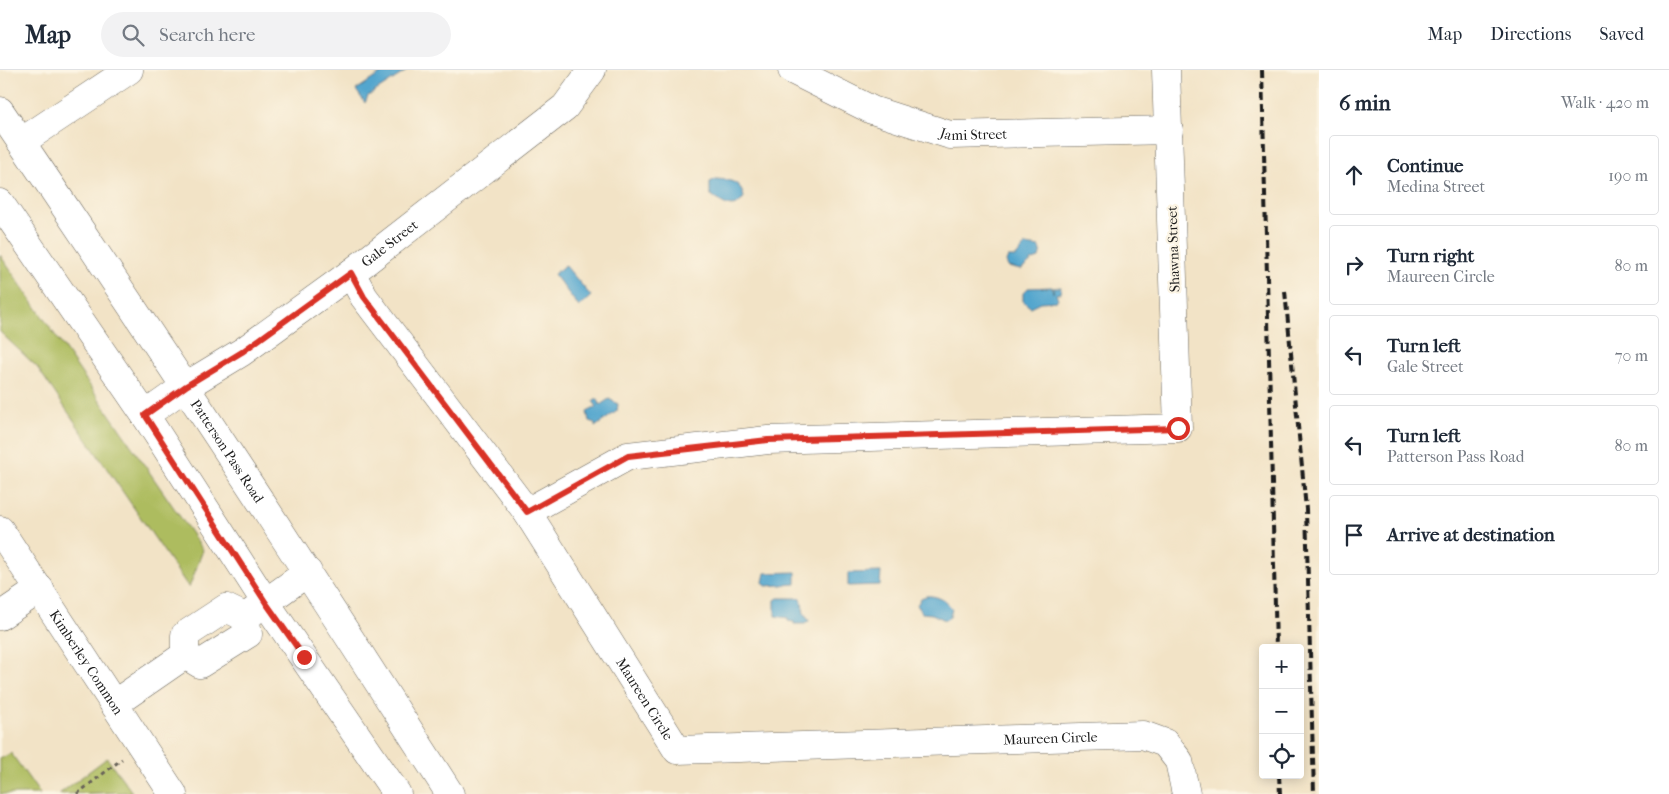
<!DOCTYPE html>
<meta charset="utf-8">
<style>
:root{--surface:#fff;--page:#f2f2f3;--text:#1f2937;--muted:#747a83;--line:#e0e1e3}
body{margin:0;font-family:"IM FELL French Canon",serif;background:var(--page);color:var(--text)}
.controls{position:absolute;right:15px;bottom:15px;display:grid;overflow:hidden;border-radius:5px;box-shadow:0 2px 12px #0003}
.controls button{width:45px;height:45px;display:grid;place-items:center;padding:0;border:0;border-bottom:1px solid var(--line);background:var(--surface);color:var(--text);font:25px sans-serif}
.stop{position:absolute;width:15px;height:15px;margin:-11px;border:4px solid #d93025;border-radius:50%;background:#fff}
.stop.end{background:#d93025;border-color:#fff;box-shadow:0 1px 5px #0008}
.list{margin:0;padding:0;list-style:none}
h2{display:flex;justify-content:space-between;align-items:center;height:65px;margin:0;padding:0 20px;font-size:21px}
h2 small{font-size:16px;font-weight:400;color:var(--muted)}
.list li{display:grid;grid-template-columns:32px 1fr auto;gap:15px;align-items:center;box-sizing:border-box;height:80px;margin:0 10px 10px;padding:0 10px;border:1px solid var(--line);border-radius:5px}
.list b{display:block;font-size:19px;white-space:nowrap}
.list p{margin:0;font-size:16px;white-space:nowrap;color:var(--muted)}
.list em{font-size:16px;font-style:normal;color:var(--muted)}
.icon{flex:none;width:28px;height:28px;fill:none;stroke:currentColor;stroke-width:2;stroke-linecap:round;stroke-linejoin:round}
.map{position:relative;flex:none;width:1319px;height:724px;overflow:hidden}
header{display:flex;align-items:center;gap:30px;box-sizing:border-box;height:70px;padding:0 25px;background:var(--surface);border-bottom:1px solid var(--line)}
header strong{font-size:24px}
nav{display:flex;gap:28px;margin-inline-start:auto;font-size:18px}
.search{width:350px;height:45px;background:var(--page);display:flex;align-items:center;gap:12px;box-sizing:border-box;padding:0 18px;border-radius:28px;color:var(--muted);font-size:19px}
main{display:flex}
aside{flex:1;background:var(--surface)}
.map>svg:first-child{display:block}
</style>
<header>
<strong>Map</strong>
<div class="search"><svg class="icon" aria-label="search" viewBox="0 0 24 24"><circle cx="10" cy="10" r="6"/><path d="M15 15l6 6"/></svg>Search here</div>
<nav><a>Map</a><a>Directions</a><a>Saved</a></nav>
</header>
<main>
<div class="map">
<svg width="1319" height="724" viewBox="0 0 1319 724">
<rect width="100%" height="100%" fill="#fcf5e5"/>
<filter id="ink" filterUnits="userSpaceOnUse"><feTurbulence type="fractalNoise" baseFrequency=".02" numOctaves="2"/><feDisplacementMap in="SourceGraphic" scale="10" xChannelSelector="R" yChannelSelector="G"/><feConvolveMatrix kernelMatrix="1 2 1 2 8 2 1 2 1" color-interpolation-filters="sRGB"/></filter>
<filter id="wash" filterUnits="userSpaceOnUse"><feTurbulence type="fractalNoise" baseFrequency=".0096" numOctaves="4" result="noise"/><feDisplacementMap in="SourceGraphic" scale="20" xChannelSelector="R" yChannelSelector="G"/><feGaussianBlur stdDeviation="1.12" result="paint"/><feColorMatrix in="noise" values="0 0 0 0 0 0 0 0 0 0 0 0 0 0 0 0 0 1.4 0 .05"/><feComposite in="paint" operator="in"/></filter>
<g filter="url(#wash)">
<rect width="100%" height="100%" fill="#f2e3c6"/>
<g fill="#adbc5f" stroke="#646c3e">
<polygon points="0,185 203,480 189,518 37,297 0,262"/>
<polygon points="11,683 40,724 0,724 0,689"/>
<polygon points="107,688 132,722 59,724"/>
</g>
<g fill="#53a6ce" stroke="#386175">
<polygon points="386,0 408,0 368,26 365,33 356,20"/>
<path d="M 716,109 C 731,110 740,111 744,127 C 734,144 722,133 710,124 L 710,112 Z"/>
<polygon points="1025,175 1039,177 1041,180 1039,188 1033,190 1021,200 1008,197 1006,192 1008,187 1016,187"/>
<polygon points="565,195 591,226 579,237 554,204"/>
<polygon points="1052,217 1053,223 1054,217 1061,217 1060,223 1056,224 1058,229 1056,231 1040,232 1030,237 1023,231 1023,223 1028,218"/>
<polygon points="595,329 598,329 600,335 609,329 618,334 617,341 595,357 595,353 589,351 587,342 597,337 593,331"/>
<polygon points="796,502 796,514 766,516 763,512 765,503"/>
<polygon points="881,502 880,515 848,516 848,503"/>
<path d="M 926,526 C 936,525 947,530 952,539 L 950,547 L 945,550 L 932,544 L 922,543 L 917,535 L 921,528 Z"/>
<polygon points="778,528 801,528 804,543 809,551 805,554 794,554 794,552 788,551 788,548 775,546 775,530"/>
</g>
</g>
<g filter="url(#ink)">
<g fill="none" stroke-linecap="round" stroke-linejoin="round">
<defs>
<g id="street">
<path id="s1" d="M 792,0 L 872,40 L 950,65 L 1169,60"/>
<polyline points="21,72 129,0"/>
<path id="s2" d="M 351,203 L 364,227 L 527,442 L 677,680 L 1143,665 L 1165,673 L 1179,691 L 1186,724"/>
<path id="s3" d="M 145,345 L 186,316 L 242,282 L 351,203 L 565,37 L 592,0"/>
<polyline points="527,442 628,386 768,370 1178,358 1166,0"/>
<path id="s4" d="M 0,460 L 173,724"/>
<polyline points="0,546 40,519"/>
<polyline points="247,546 308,502"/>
<polyline points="185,585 200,594 248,564 245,547"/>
<polyline points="185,585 185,565 226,538 245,547"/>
<polyline points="114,634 185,585"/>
</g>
<g id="secondary">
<path id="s5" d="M 0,41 C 153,266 303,494 450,724"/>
<polyline points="0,133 145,345 266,533 397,724"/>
</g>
</defs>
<use href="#street" stroke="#676258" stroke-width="29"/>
<use href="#secondary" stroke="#676258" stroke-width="29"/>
<polyline stroke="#676258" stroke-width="3" stroke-dasharray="4 4" stroke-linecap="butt" points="77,724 122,689"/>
<use href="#street" stroke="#fff" stroke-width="28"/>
<use href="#secondary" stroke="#fff" stroke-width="28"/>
<g stroke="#1c1c1c" stroke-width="4" stroke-dasharray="8 4" stroke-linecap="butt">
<polyline points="1262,0 1276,578"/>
<polyline points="1285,221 1306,439 1314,724"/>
<polyline points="1279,705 1280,724"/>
</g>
</g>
</g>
<g fill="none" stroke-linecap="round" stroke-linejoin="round" filter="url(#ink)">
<polyline stroke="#d93025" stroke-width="6" points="304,587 266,533 145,345 186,316 242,282 351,203 364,227 527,442 628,386 768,370 1178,358"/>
</g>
<g text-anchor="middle" stroke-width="4.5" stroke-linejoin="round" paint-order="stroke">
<g font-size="14" fill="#1c1c1c" stroke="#fcf5e5">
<text dy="5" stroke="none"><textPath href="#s1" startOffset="195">Jami Street</textPath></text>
<text dy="5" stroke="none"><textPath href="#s3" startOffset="299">Gale Street</textPath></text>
<text transform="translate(1173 179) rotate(-92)" y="5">Shawna Street</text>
<text dy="5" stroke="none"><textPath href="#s5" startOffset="409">Patterson Pass Road</textPath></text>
<text dy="5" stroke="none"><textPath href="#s4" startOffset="158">Kimberley Common</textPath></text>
<text dy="5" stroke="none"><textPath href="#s2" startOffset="518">Maureen Circle</textPath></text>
<text dy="5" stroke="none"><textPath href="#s2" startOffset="952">Maureen Circle</textPath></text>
</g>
</g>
</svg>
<div class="controls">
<button>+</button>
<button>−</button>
<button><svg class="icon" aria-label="locate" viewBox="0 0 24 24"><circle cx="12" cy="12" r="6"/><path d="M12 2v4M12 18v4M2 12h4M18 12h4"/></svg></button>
</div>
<div class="stop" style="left:1178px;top:358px"></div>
<div class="stop end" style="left:304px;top:587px"></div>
</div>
<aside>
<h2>6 min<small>Walk · 420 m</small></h2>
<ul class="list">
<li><svg class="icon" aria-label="ahead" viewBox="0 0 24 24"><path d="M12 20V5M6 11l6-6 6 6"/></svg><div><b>Continue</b><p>Medina Street</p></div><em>190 m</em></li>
<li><svg class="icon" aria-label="right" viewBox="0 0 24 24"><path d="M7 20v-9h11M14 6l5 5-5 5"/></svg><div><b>Turn right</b><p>Maureen Circle</p></div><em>80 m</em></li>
<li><svg class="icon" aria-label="left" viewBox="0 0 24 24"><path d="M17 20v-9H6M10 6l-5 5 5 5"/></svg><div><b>Turn left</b><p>Gale Street</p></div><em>70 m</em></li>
<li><svg class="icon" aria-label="left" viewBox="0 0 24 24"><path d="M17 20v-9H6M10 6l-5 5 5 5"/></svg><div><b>Turn left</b><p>Patterson Pass Road</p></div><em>80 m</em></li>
<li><svg class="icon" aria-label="arrive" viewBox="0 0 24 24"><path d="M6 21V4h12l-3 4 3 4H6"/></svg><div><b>Arrive at destination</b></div></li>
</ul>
</aside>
</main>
